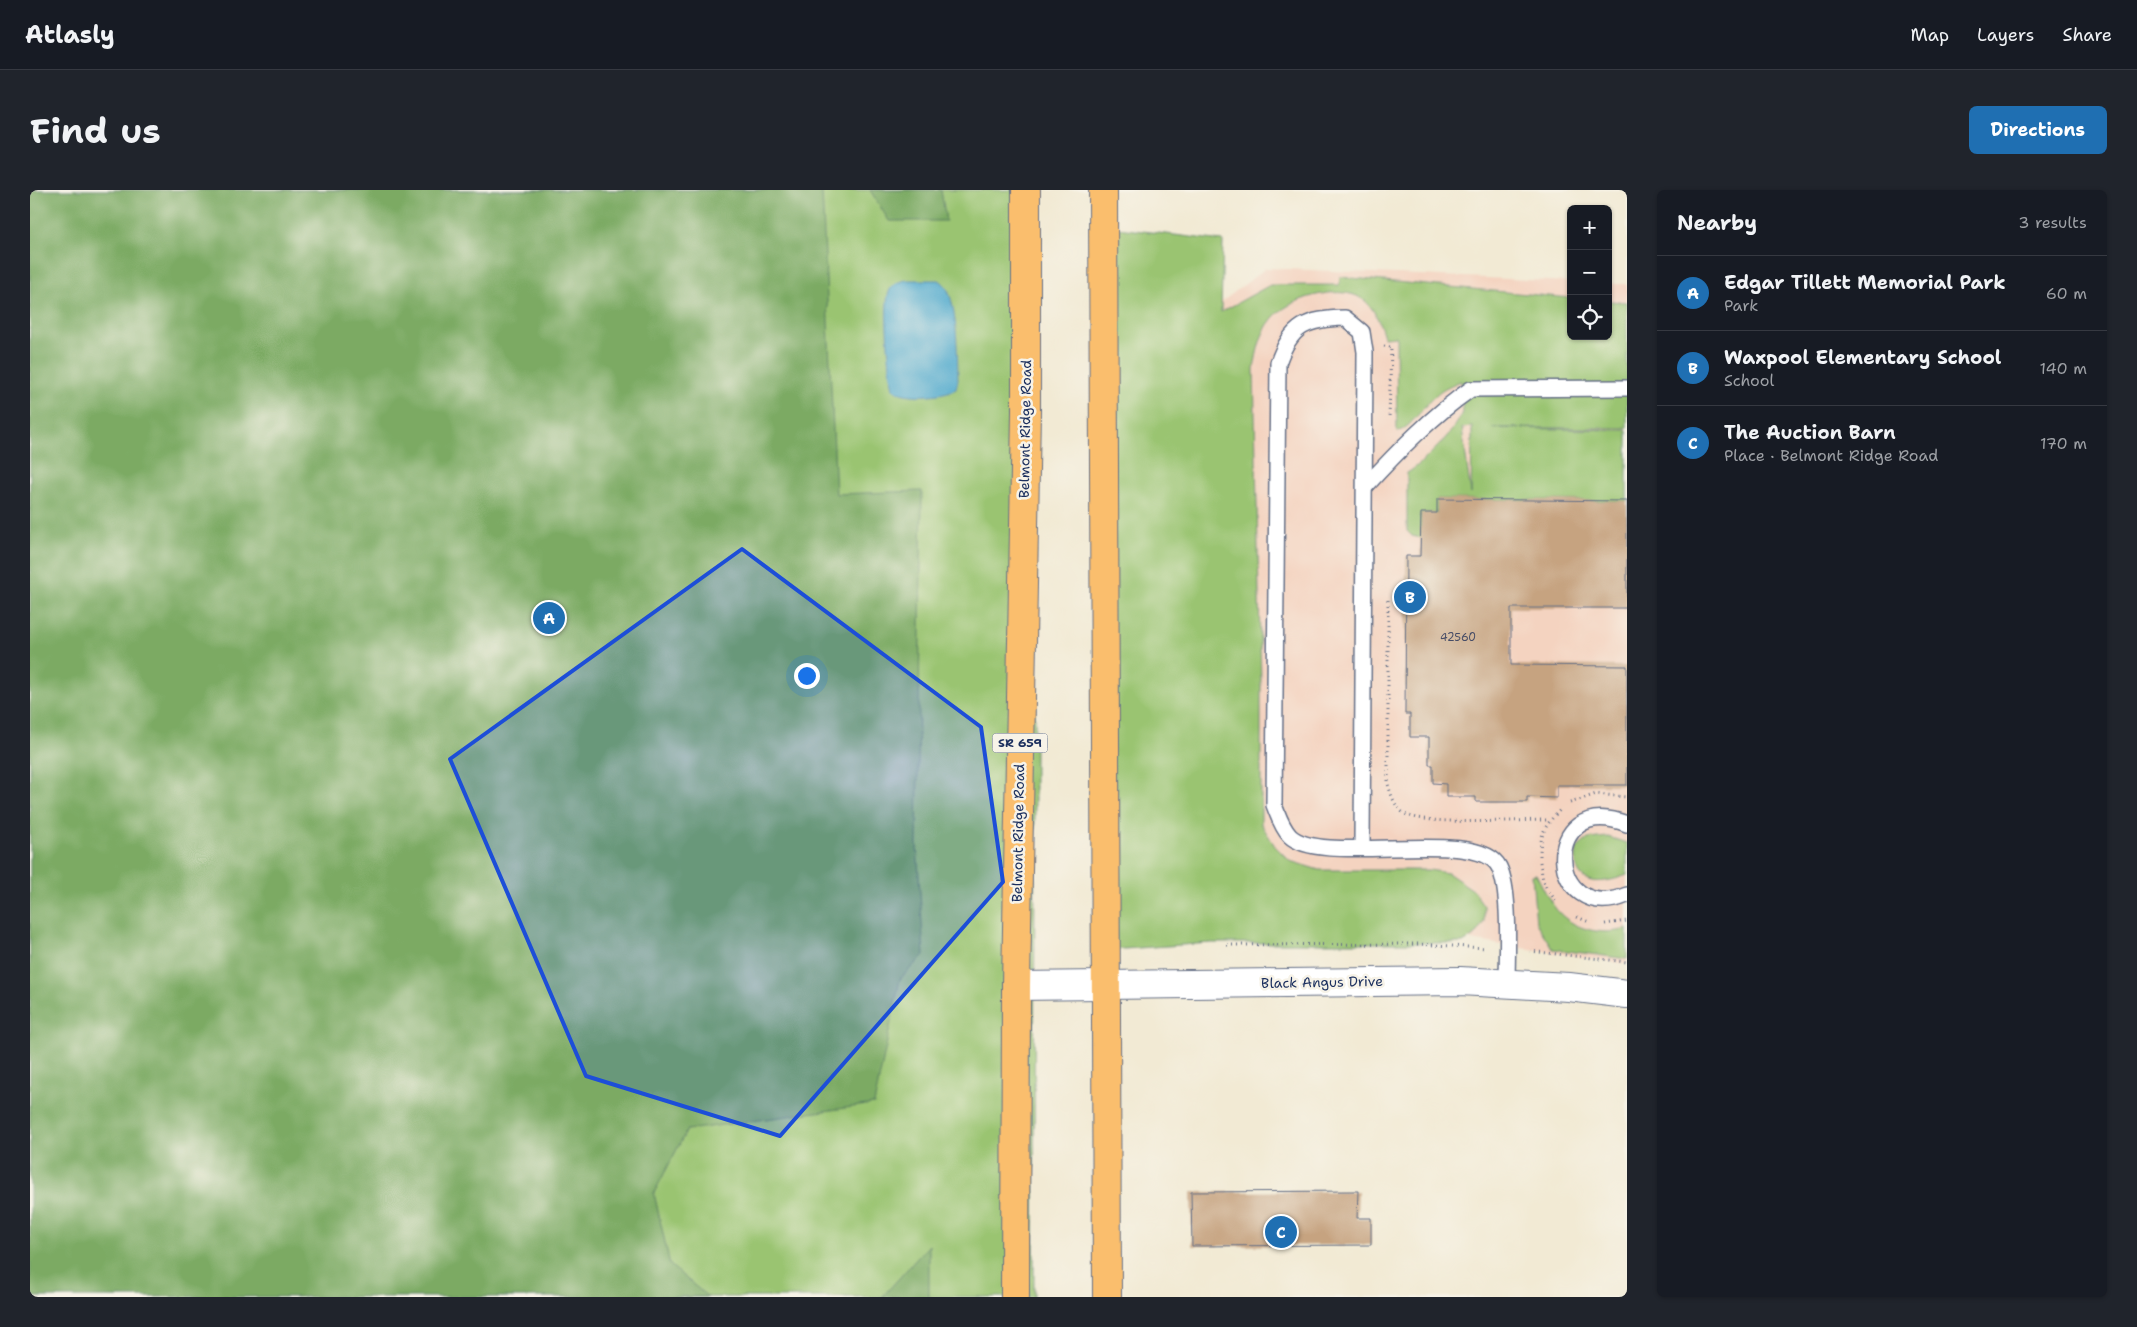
<!DOCTYPE html>
<meta charset="utf-8">
<style>
:root{--surface:#171b24;--page:#20242c;--text:#f1f3f6;--muted:#9ea1a6;--line:#363941;--accent:#1f6fb2}
body{margin:0;font-family:"Shantell Sans",sans-serif;background:var(--page);color:var(--text)}
.controls{position:absolute;right:15px;top:15px;display:grid;overflow:hidden;border-radius:8px;box-shadow:0 1px 4px #0004}
.controls button{width:45px;height:45px;display:grid;place-items:center;padding:0;border:0;border-bottom:1px solid var(--line);background:var(--surface);color:var(--text);font:25px sans-serif}
.you{position:absolute;left:776px;top:485px;width:18px;height:18px;margin:-12px;border:4px solid #fff;border-radius:50%;background:#1a73e8;box-shadow:0 0 0 8px #1a73e833}
.badge{display:grid;place-items:center;width:32px;height:32px;border-radius:50%;background:var(--accent);color:#fff;font-size:16px;font-weight:700}
.pin{position:absolute;translate:-50% -50%;border:2px solid #fff;box-shadow:0 1px 5px #0006}
.list{margin:0;padding:0;list-style:none}
h2{display:flex;justify-content:space-between;align-items:center;height:65px;margin:0;padding:0 20px;font-size:21px}
h2 small{font-size:16px;font-weight:400;color:var(--muted)}
.list li{display:grid;grid-template-columns:32px 1fr auto;gap:15px;align-items:center;box-sizing:border-box;height:75px;padding:0 20px;border-top:1px solid var(--line)}
.list b{display:block;font-size:19px;white-space:nowrap}
.list p{margin:0;font-size:16px;white-space:nowrap;color:var(--muted)}
.list em{font-size:16px;font-style:normal;color:var(--muted)}
.icon{flex:none;width:28px;height:28px;fill:none;stroke:currentColor;stroke-width:2;stroke-linecap:round;stroke-linejoin:round}
.map{position:relative;flex:none;width:1597px;height:1107px;overflow:hidden;border-radius:8px}
header{display:flex;align-items:center;gap:30px;box-sizing:border-box;height:70px;padding:0 25px;background:var(--surface);border-bottom:1px solid var(--line)}
header strong{font-size:24px}
nav{display:flex;gap:28px;margin-inline-start:auto;font-size:18px}
.intro{display:flex;align-items:center;justify-content:space-between;box-sizing:border-box;height:120px;padding:0 30px}
h1{margin:0;font-size:35px}
.button{padding:12px 22px;border-radius:8px;background:var(--accent);color:#fff;font-size:18px;font-weight:700}
main{display:flex;gap:30px;padding:0 30px}
aside{flex:1;background:var(--surface);border-radius:8px;box-shadow:0 1px 4px #0004}
.map>svg:first-child{display:block}
</style>
<header>
<strong>Atlasly</strong>
<nav><a>Map</a><a>Layers</a><a>Share</a></nav>
</header>
<div class="intro"><h1>Find us</h1><a class="button">Directions</a></div>
<main>
<div class="map">
<svg width="1597" height="1107" viewBox="0 0 1597 1107">
<rect width="100%" height="100%" fill="#f7f3e8"/>
<filter id="ink" filterUnits="userSpaceOnUse"><feTurbulence type="fractalNoise" baseFrequency=".02" numOctaves="2"/><feDisplacementMap in="SourceGraphic" scale="10" xChannelSelector="R" yChannelSelector="G"/><feConvolveMatrix kernelMatrix="1 2 1 2 8 2 1 2 1" color-interpolation-filters="sRGB"/></filter>
<filter id="wash" filterUnits="userSpaceOnUse"><feTurbulence type="fractalNoise" baseFrequency=".0096" numOctaves="4" result="noise"/><feDisplacementMap in="SourceGraphic" scale="20" xChannelSelector="R" yChannelSelector="G"/><feGaussianBlur stdDeviation="1.12" result="paint"/><feColorMatrix in="noise" values="0 0 0 0 0 0 0 0 0 0 0 0 0 0 0 0 0 1.4 0 .05"/><feComposite in="paint" operator="in"/></filter>
<g filter="url(#wash)">
<rect width="100%" height="100%" fill="#f2ead4"/>
<polygon fill="#f4d3c0" points="1236,78 1541,92 1541,146 1578,146 1578,94 1597,94 1597,774 1434,749 1198,746 1163,134"/>
<g fill="#9ac471" stroke="#5a7a68" fill-rule="evenodd">
<polygon points="248,0 1006,0 1004,1107 600,1107"/>
<path d="M 1080,37 L 1193,51 L 1191,122 L 1240,95 L 1309,95 L 1310,87 L 1541,108 L 1541,146 L 1578,146 L 1578,111 L 1597,112 L 1597,238 L 1462,238 L 1597,240 L 1597,311 L 1407,309 L 1407,323 L 1391,323 L 1391,348 L 1382,346 L 1377,341 L 1377,283 C 1393,274 1430,236 1432,222 C 1433,213 1432,201 1431,191 C 1424,194 1413,198 1407,204 C 1393,215 1383,237 1367,242 L 1366,146 L 1354,147 C 1350,133 1344,116 1331,108 C 1307,94 1258,109 1242,129 C 1230,144 1227,161 1224,179 L 1231,494 L 1231,634 L 1245,656 L 1260,671 L 1289,680 L 1399,680 L 1418,683 L 1443,700 L 1454,716 L 1454,731 L 1447,744 L 1433,753 L 1181,753 L 1079,760 ZM 1442,237 L 1441,304 L 1432,238 Z"/>
<path d="M 1578,647 L 1597,653 L 1597,685 C 1569,696 1540,697 1547,658 L 1558,649 Z"/>
<path d="M 1506,684 C 1512,695 1518,709 1526,719 C 1543,740 1572,746 1597,739 L 1597,769 L 1523,759 L 1506,733 L 1502,685 Z"/>
</g>
<g fill="#7baa63" stroke="#4b6c60">
<polygon points="0,0 792,0 806,304 892,301 887,655 894,765 870,789 844,914 657,940 624,1003 640,1075 678,1107 0,1107"/>
<polygon points="840,0 911,0 916,31 859,31"/>
<polygon points="899,1055 899,1107 852,1107"/>
</g>
<path fill="#51aace" stroke="#366c96" d="M 877,90 L 909,90 C 929,99 927,169 928,190 L 926,199 C 913,206 874,209 863,199 C 860,184 853,114 859,102 C 862,94 869,91 877,90 Z"/>
<g id="blocks">
<g fill="#c6a380">
<polygon points="1407,309 1597,311 1597,418 1481,418 1481,475 1597,476 1597,595 1527,595 1527,608 1497,607 1497,612 1446,612 1446,607 1416,607 1416,594 1403,593 1403,575 1399,575 1399,547 1380,547 1380,524 1375,524 1376,366 1390,366 1391,323 1407,323"/>
<polygon points="1328,1001 1327,1028 1341,1028 1341,1055 1162,1056 1161,1002"/>
</g>
</g>
</g>
<g filter="url(#ink)">
<use href="#blocks" fill-opacity="0" stroke="#667087" stroke-width="1"/>
<g fill="none" stroke-linecap="round" stroke-linejoin="round">
<defs>
<g id="service">
<path d="M 1335,297 C 1367,262 1402,226 1441,199 L 1597,198"/>
<path d="M 1597,634 C 1509,600 1516,738 1597,705"/>
<path d="M 1332,657 L 1335,162 L 1332,142 L 1315,128 C 1277,129 1261,135 1248,173 L 1244,615 C 1248,625 1252,638 1260,646 C 1292,677 1449,636 1469,677 C 1481,702 1477,764 1477,794"/>
</g>
<polyline id="minor" points="986,796 1430,791 1539,797 1597,804"/>
<g id="primary">
<polyline points="1073,0 1077,1107"/>
<polyline points="985,1107 986,796 996,221 996,0"/>
</g>
</defs>
<use href="#service" stroke="#667087" stroke-width="18"/>
<use href="#minor" stroke="#667087" stroke-width="30"/>
<use href="#primary" stroke="#667087" stroke-width="30"/>
<g stroke="#667087" stroke-width="3" stroke-dasharray="1 4" stroke-linecap="butt">
<polyline points="1354,156 1361,157 1359,229"/>
<path d="M 1358,410 L 1358,594 C 1361,605 1365,618 1375,624 C 1398,636 1489,630 1519,630"/>
<polyline points="1540,613 1566,604 1597,607"/>
<path d="M 1510,666 C 1510,643 1515,635 1531,619"/>
<polyline points="1510,672 1513,691 1516,697"/>
<polyline points="1519,702 1528,713"/>
<polyline points="1547,727 1559,732"/>
<polyline points="1575,734 1597,731"/>
<polyline points="1197,755 1387,754 1456,758"/>
<polyline points="1500,761 1597,772"/>
</g>
<use href="#service" stroke="#fff" stroke-width="15"/>
<use href="#minor" stroke="#fff" stroke-width="28"/>
<use href="#primary" stroke="#fabe6d" stroke-width="28"/>
</g>
</g>
<path fill="#1d4ed8" fill-opacity="0.2" stroke="#1d4ed8" stroke-width="4" stroke-linejoin="round" d="M 712,359 L 951,537 L 973,692 L 750,946 L 556,886 L 420,569 Z"/>
<g text-anchor="middle" stroke-width="5" stroke-linejoin="round" paint-order="stroke">
<g font-size="11" fill="#464c66">
<text x="1428" y="451">42560</text>
</g>
<rect fill="#f7f3e8" stroke="#5d6a87" stroke-width="1" x="962.5" y="543.5" width="55" height="19" rx="4"/>
<g font-size="12" font-weight="bold" fill="#1b2f5e">
<text x="990" y="557">SR 659</text>
</g>
<g font-size="14" fill="#1b2f5e" stroke="#f7f3e8">
<text transform="translate(995 239) rotate(-89)" y="5">Belmont Ridge Road</text>
<text transform="translate(988 643) rotate(-89)" y="5">Belmont Ridge Road</text>
<text transform="translate(1292 792) rotate(-1)" y="5">Black Angus Drive</text>
</g>
</g>
</svg>
<div class="controls">
<button>+</button>
<button>−</button>
<button><svg class="icon" aria-label="locate" viewBox="0 0 24 24"><circle cx="12" cy="12" r="6"/><path d="M12 2v4M12 18v4M2 12h4M18 12h4"/></svg></button>
</div>
<div class="you"></div>
<div class="pin badge" style="left:519px;top:428px">A</div>
<div class="pin badge" style="left:1380px;top:407px">B</div>
<div class="pin badge" style="left:1251px;top:1042px">C</div>
</div>
<aside>
<h2>Nearby<small>3 results</small></h2>
<ul class="list">
<li><span class="badge">A</span><div><b>Edgar Tillett Memorial Park</b><p>Park</p></div><em>60 m</em></li>
<li><span class="badge">B</span><div><b>Waxpool Elementary School</b><p>School</p></div><em>140 m</em></li>
<li><span class="badge">C</span><div><b>The Auction Barn</b><p>Place · Belmont Ridge Road</p></div><em>170 m</em></li>
</ul>
</aside>
</main>
